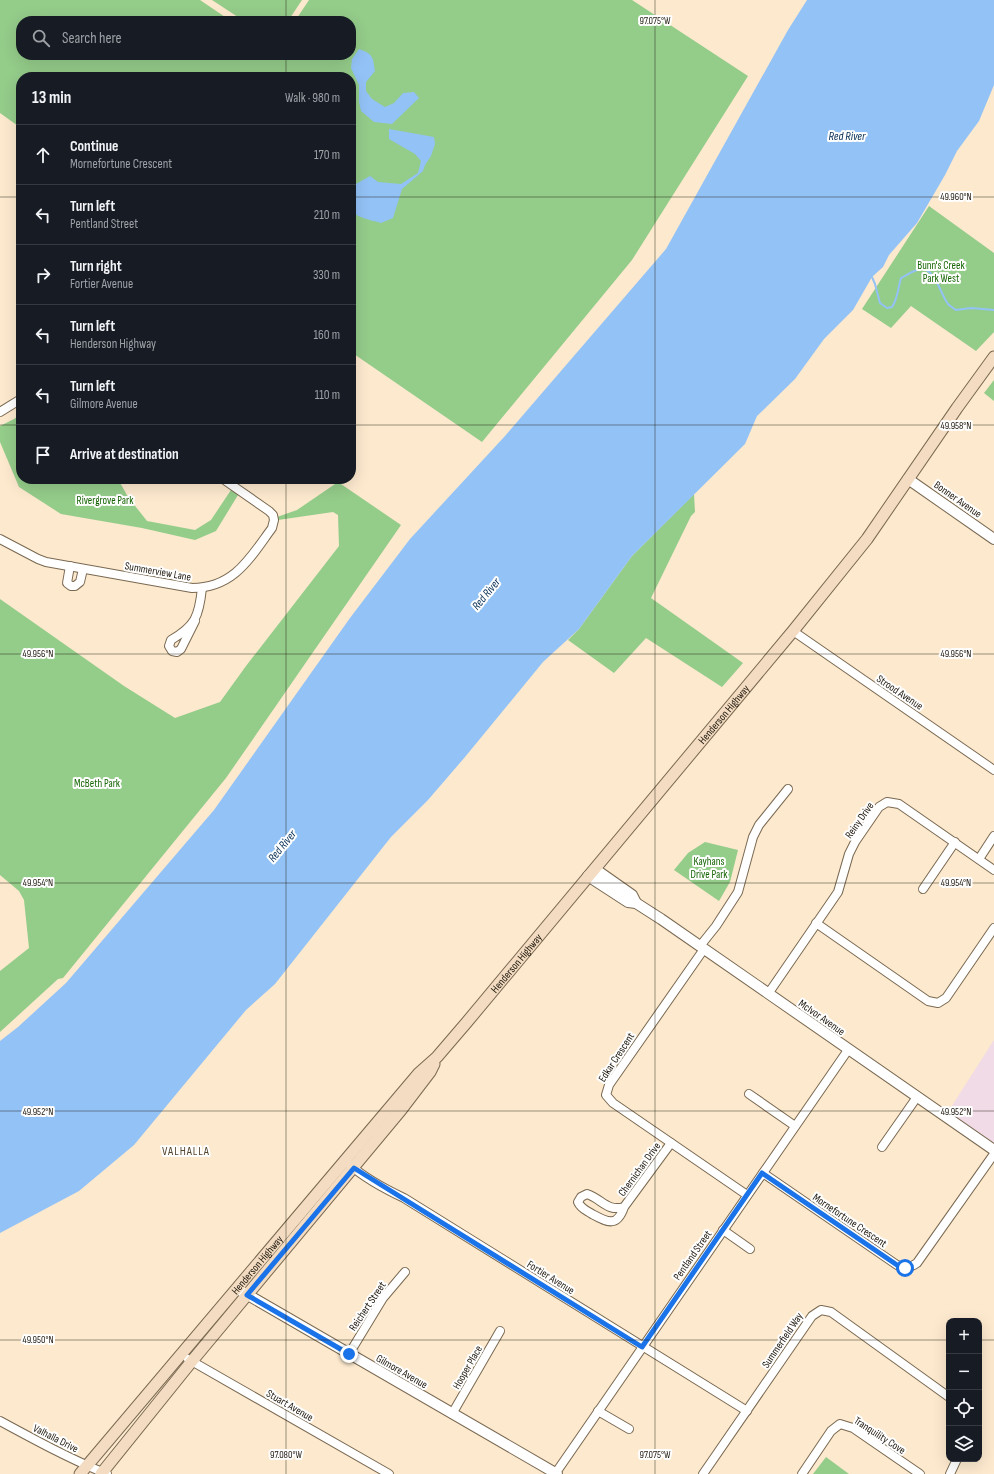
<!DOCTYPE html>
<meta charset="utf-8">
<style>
:root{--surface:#171b24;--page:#242831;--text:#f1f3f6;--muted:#9ea1a6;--line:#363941}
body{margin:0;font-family:"Sofia Sans Condensed",sans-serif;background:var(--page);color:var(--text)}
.controls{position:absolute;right:12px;bottom:12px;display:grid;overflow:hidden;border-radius:8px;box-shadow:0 4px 16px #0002}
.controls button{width:36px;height:36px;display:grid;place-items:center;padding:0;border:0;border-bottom:1px solid var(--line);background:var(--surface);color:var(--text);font:20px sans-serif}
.stop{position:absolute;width:12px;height:12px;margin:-9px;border:3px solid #1a73e8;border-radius:50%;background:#fff}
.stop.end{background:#1a73e8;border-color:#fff;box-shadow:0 1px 4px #0008}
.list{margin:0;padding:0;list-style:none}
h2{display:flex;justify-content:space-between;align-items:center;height:52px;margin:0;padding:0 16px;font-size:17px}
h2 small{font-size:13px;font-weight:400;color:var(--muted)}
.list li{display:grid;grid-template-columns:26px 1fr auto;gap:12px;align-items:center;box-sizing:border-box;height:60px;padding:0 16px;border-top:1px solid var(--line)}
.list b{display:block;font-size:15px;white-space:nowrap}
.list p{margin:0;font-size:13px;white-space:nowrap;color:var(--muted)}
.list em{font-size:13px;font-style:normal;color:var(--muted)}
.icon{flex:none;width:22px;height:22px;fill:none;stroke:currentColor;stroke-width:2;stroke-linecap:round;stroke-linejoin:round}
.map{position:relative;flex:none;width:994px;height:1474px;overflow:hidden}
.search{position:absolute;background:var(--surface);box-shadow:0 4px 16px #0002;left:16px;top:16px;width:340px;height:44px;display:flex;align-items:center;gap:10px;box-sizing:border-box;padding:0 14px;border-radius:16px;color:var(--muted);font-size:15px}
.panel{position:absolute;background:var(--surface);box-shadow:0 4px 16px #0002;left:16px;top:72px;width:340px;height:412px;border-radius:16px}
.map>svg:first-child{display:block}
</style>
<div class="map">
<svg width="994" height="1474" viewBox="0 0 994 1474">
<rect width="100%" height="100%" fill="#fce9ce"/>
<polygon fill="#f1dbe7" points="994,1040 994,1145 948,1112"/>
<g fill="#94cc8a">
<polygon points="0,0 200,0 231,21 21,21 21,55 351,55 351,21 295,21 309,0 632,0 748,76 632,260 482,442 351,352 351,77 21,77 21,128 0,113"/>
<polygon points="212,0 302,0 288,21 244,21"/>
<polygon points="929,206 994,253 994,332 976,351 911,306 891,328 862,309"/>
<polygon points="994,380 994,401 984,393"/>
<polygon points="21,414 21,479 118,479 128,497 147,521 195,530 211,520 231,490 238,495 216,531 195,540 142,528 61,514 19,487 0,442 0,426 14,419"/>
<polygon points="338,482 401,525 226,778 63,978 58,979 0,1032 0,971 29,948 24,900 19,891 0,875 0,599 124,686 175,718 220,702 246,666 339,546 338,515 333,512 278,520 277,517 297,510"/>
<polygon points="694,494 695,512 691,516 651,598 743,663 722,687 646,638 614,673 568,640 579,629 632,556"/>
<polygon points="705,842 738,850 730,882 719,901 674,870 688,853"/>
<polygon points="826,1457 849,1474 813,1474"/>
</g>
<g fill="#93c2f6">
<polygon points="807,0 994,0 994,85 979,121 957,151 945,175 917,223 889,255 883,267 872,277 853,310 824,339 795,379 757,416 745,444 632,556 579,629 543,662 465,757 428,800 391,837 275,984 246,1010 134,1145 79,1191 0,1233 0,1041 18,1027 66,983 214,810 350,618 410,539 505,436 666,249 788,30"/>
<path d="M 359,49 C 373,54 373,57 375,71 L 366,82 L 366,91 L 372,99 L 385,107 L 394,103 L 403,93 L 414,92 L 419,98 L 392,124 L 374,122 L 361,111 L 359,102 L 359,85 L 351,68 L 352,59 Z"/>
<path d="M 389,129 L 434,137 L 435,144 L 431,156 L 425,165 L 423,171 L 402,189 L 393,218 L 381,223 C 353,215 347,217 354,185 L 370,176 L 378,182 L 401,184 L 418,173 L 421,161 L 415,154 L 389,139 Z"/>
</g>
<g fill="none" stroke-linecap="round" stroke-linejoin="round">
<path stroke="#93c2f6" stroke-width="2" d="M 872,277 L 875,284 L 880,303 L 887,308 L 892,307 C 898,298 898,288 901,278 C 907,275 915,269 922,269 C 935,269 941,295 948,304 C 950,306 953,308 956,310 L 971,308 L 994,310"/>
<defs>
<g id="minor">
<polyline points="0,412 21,399"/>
<path d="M 0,539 L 38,559 L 46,562 L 192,588 C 234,588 250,558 272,528 L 274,520 L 273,515 L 269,511 L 223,479"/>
<polyline points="70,566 67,583 71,586 75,586 80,582 83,569"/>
<path d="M 195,621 L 181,649 L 177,652 L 172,651 L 169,646 L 171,640 C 195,626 199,617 202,588"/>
<polyline points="793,631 994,770"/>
<polyline points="979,859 994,836"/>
<polyline points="923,889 955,842"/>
<polyline points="816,923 928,1001 938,1003 946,998 994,928"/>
<polyline points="700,946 716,926 738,892 753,837 759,825 788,789"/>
<polyline points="704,949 609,1085 606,1095 613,1103 747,1195"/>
<polyline points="768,994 838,892 849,854 855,842 879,807 887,802 899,804 994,870"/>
<polyline points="749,1094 795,1126"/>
<polyline points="882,1147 917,1097"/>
<path d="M 350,1165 C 366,1179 385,1189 404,1198 L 747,1411"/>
<path d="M 763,1173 L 897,1265 C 905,1268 910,1268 917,1263 L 994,1154"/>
<path d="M 624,1207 C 607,1212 602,1199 587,1194 L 581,1197 L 578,1202 C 581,1209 586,1210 592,1214 C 607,1222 617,1228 624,1207 L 671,1143"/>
<polyline points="723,1230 750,1249"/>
<polyline points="349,1354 383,1298 405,1272"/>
<polyline points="188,1359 389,1474"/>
<polyline points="598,1411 629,1429"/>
<polyline points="452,1414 500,1331"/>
<path d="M 0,1421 C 35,1440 70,1459 107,1474"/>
<polyline points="555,1474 848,1050"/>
<polyline points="703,1474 812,1316 821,1310 831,1312 949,1397"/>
<polyline points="802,1474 831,1431 840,1424 853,1428 920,1474"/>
<polyline points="950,1474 957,1459"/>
</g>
<g id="tertiary">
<polyline points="908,479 994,539"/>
<polyline points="595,869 632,895 636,903"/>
<polyline points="588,876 628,902 636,903 661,919 994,1150"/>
<polyline points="241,1291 557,1474"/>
</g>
<g id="secondary">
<path id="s1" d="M 80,1474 L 419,1073 L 437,1057 L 467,1022 L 793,631 L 867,539 L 957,408 L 994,357"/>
<polyline points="101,1474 192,1361 401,1110 430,1072 434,1064"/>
</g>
</defs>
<use href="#minor" stroke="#7a6951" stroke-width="10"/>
<use href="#tertiary" stroke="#7a6951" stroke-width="12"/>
<use href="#secondary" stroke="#7a6951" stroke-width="13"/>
<use href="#minor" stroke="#fff" stroke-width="8"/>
<use href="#tertiary" stroke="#fff" stroke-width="10"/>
<use href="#secondary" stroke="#f3dcc1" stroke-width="11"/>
</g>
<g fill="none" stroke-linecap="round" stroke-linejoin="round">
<polyline stroke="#1a73e8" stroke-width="5" points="349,1354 247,1295 354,1168 642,1347 762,1173 897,1265 905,1268"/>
</g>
<path fill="none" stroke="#211a10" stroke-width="1" stroke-opacity="0.45" d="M 286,0 L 286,21M 655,0 L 655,1474M 286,55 L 286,77M 0,197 L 21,197M 351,197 L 994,197M 0,425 L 21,425M 351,425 L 994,425M 286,479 L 286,1474M 0,654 L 994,654M 0,883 L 994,883M 0,1111 L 994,1111M 0,1340 L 949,1340M 979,1340 L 994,1340"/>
<g text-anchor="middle" stroke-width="4" stroke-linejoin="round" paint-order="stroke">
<g font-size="11" fill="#176605" stroke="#fff">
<text x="941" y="269">Bunn's Creek<tspan x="941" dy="13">Park West</tspan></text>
<text x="105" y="504">Rivergrove Park</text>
<text x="97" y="787">McBeth Park</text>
<text x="709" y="865">Kayhans<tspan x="709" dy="13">Drive Park</tspan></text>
</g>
<g font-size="11" fill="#211a10" stroke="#fff">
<text transform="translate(958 499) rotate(35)" y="4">Bonner Avenue</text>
<text transform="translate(158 571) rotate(10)" y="4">Summerview Lane</text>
<text transform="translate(900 692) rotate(34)" y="4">Strood Avenue</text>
<text dy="4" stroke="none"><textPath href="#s1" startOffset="996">Henderson Highway</textPath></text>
<text transform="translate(859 820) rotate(-55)" y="4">Reiny Drive</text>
<text dy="4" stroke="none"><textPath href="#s1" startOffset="672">Henderson Highway</textPath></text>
<text transform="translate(822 1017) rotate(35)" y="4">McIvor Avenue</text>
<text transform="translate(616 1057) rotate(-57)" y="4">Edkar Crescent</text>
<text transform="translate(639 1169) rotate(-54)" y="4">Chernichan Drive</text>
<text transform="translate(850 1220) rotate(34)" y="4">Mornefortune Crescent</text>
<text transform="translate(692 1255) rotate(-55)" y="4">Pentland Street</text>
<text dy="4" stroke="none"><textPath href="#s1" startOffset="274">Henderson Highway</textPath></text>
<text transform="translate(551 1277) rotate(32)" y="4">Fortier Avenue</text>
<text transform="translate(367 1306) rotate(-56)" y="4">Reichert Street</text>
<text transform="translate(782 1340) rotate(-56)" y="4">Summerfield Way</text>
<text transform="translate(467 1367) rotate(-60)" y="4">Hooper Place</text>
<text transform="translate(402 1371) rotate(30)" y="4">Gilmore Avenue</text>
<text transform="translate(290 1405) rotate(30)" y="4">Stuart Avenue</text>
<text transform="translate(880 1435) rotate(33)" y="4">Tranquility Cove</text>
<text transform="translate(56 1438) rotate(27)" y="4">Valhalla Drive</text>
</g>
<g font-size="12" font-style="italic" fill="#002a52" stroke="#fff">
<text x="847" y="140">Red River</text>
<text transform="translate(486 594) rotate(-51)" y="4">Red River</text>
<text transform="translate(282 846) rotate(-51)" y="4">Red River</text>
</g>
<g font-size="12" letter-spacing="1" fill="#54442d" stroke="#fff">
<text x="186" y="1155">VALHALLA</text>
</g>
</g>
<g font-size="10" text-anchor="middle" fill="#211a10" stroke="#fff" stroke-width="4" stroke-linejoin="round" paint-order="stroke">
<text x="655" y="24">97.075°W</text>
<text x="956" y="200">49.960°N</text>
<text x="956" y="429">49.958°N</text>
<text x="38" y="657">49.956°N</text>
<text x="956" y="657">49.956°N</text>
<text x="38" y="886">49.954°N</text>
<text x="956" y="886">49.954°N</text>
<text x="38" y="1115">49.952°N</text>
<text x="956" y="1115">49.952°N</text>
<text x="38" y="1343">49.950°N</text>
<text x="286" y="1458">97.080°W</text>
<text x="655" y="1458">97.075°W</text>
</g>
</svg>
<div class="controls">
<button>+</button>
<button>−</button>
<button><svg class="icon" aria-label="locate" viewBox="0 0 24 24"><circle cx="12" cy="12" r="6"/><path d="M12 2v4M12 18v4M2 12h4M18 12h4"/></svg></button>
<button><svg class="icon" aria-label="layers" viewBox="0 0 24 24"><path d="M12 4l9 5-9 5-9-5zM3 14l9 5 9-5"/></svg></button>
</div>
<div class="stop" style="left:905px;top:1268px"></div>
<div class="stop end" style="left:349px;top:1354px"></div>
<div class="search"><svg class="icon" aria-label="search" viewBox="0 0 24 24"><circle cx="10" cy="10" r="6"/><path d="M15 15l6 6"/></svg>Search here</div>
<section class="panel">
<h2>13 min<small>Walk · 980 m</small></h2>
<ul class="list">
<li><svg class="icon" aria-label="ahead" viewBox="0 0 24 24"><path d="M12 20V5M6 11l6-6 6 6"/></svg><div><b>Continue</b><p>Mornefortune Crescent</p></div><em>170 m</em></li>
<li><svg class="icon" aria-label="left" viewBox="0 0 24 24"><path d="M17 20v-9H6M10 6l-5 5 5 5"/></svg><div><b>Turn left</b><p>Pentland Street</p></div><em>210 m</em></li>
<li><svg class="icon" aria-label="right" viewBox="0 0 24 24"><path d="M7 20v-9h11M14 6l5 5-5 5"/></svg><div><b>Turn right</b><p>Fortier Avenue</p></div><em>330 m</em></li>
<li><svg class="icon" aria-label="left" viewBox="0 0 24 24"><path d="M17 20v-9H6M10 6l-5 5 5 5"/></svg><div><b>Turn left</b><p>Henderson Highway</p></div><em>160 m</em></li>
<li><svg class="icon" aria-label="left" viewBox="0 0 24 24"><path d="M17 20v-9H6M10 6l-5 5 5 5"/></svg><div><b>Turn left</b><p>Gilmore Avenue</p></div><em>110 m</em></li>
<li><svg class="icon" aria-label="arrive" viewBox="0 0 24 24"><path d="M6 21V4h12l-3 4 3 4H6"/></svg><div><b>Arrive at destination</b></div></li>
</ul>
</section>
</div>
